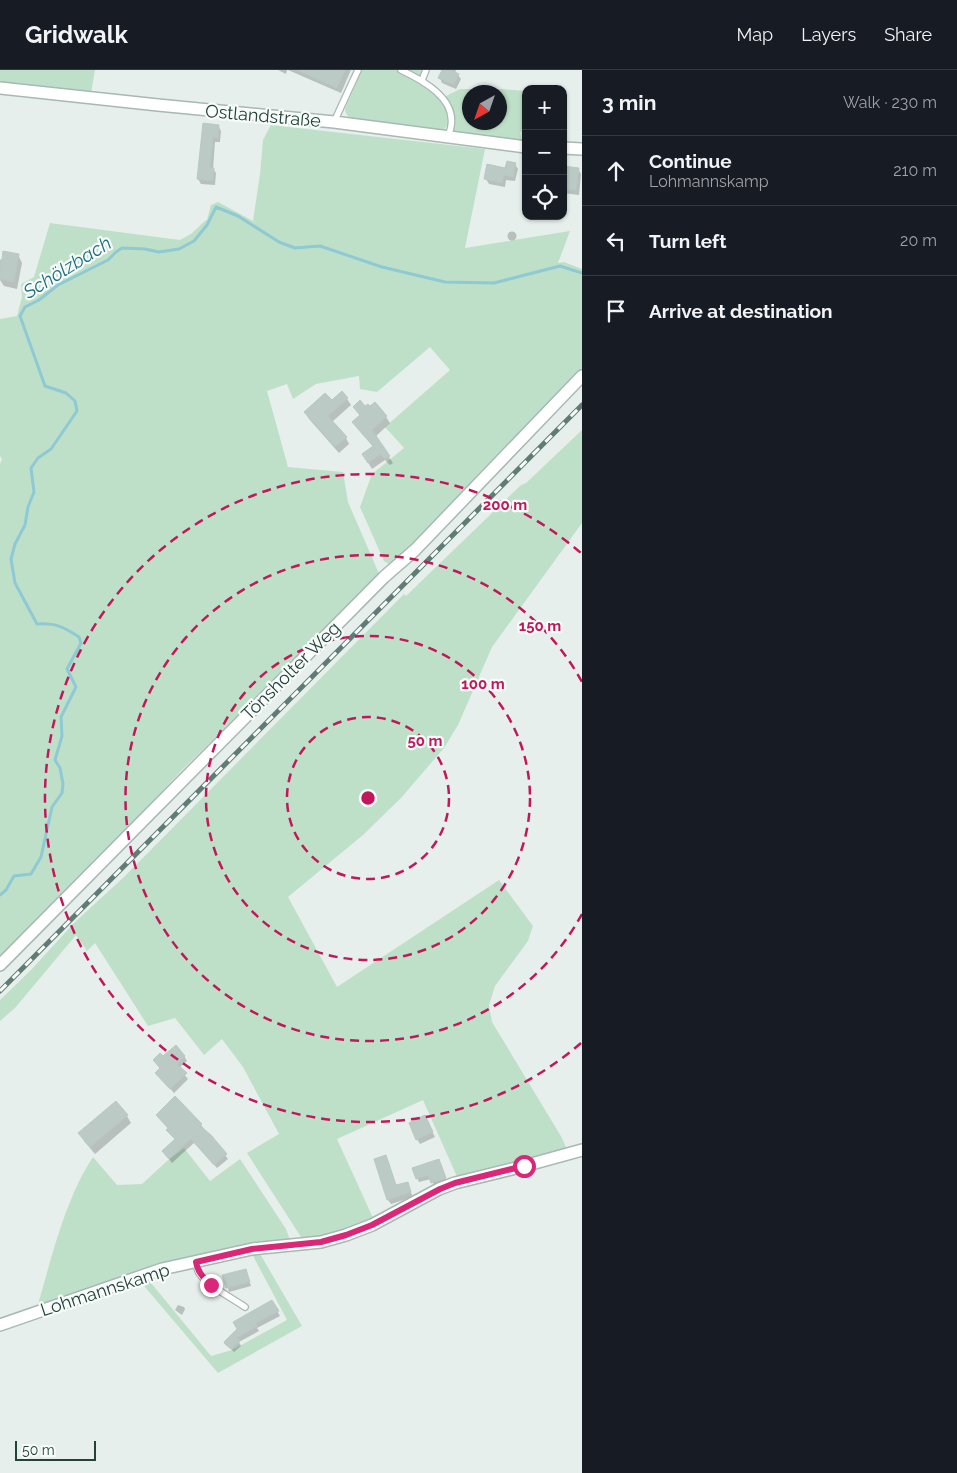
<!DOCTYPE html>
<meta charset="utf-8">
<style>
:root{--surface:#171b24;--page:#20242c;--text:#f1f3f6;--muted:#9ea1a6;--line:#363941}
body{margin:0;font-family:Raleway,sans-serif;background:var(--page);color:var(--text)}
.controls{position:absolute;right:15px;top:15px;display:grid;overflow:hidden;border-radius:10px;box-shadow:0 1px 4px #0004}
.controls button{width:45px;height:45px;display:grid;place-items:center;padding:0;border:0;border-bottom:1px solid var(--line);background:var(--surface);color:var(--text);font:25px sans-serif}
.compass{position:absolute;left:462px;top:15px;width:45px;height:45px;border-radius:50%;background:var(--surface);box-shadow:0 1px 4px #0004;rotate:220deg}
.scale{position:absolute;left:15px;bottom:12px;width:81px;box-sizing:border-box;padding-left:5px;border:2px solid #24423a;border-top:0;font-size:14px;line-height:18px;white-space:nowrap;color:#24423a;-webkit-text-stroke:4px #f7fbf9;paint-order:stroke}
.stop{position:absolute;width:15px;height:15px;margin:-11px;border:4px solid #db2777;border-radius:50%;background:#fff}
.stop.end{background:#db2777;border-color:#fff;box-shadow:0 1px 5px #0008}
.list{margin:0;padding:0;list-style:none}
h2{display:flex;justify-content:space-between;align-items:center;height:65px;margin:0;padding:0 20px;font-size:21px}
h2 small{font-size:16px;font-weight:400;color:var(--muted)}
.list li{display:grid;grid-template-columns:32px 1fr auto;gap:15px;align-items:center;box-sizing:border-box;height:70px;padding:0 20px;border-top:1px solid var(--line)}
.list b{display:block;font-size:19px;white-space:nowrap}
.list p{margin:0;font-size:16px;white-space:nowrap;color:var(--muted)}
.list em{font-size:16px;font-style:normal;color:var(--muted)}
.icon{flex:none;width:28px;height:28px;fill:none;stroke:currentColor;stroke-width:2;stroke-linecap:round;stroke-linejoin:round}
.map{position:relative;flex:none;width:582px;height:1403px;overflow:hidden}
header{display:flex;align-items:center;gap:30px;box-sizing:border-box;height:70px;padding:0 25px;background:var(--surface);border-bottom:1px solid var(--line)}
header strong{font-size:24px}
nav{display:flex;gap:28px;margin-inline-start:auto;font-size:18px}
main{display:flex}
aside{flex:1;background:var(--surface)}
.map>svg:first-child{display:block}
</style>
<header>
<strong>Gridwalk</strong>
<nav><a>Map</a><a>Layers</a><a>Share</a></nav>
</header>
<main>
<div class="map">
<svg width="582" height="1403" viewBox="0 0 582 1403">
<rect width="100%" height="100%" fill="#e6efeb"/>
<g fill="#bfe0c8" fill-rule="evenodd">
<polygon points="0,0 95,0 91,23 0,13"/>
<path d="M 362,0 L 424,0 L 419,12 C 430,21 454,39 447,55 C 446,58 444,59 442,62 L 355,51 C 349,48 346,46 345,39 Z"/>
<path d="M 460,19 L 502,19 L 526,21 L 526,55 L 520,63 L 522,71 L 452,64 C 456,49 452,39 446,26 ZM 470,22 L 500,22 L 500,52 L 470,52 Z"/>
<polygon points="271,55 485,79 465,178 570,161 558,193 564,192 582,199 582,300 392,496 384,491 360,437 372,404 404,378 385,357 450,300 430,277 377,322 360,319 359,306 316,314 293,329 287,314 267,321 288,397 343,402 348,432 380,506 182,700 122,764 0,890 0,394 2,389 0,386 0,249 17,246 22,227 21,214 34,207 50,153 180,170 191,164 206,150 207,150 211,135 218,132 253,151 260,104 263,70"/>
<path d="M 582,360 L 582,453 L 492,577 L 458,655 L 444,678 L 401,728 L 363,765 L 288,827 L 337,917 L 499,810 L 533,856 L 528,871 L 495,916 L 489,935 L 492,952 L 562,1068 L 567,1080 L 458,1109 L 423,1030 L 337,1069 L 373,1148 C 349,1160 328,1170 301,1167 L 247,1083 L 279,1064 L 243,997 L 222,969 L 204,985 L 175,948 L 148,956 L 95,873 L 87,881 L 76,865 L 15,938 L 0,951 L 0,930 L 31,900 L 74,853 L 125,806 L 404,524 L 406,526 L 521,415 L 526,413 Z"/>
<path d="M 184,1078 L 210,1111 L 240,1089 L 286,1159 L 290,1170 L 37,1238 C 51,1190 65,1129 93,1087 L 117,1115 L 142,1114 L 167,1091 Z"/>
<polygon points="251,1182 259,1182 302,1256 218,1303 139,1210 147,1208 211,1286 232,1280 287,1250"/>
</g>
<g fill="#0003">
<polygon points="278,0 287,0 286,4"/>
<polygon points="288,0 351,0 341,23"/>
<polygon points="443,0 456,0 455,3 458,5 461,9 456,19 442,13 440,8"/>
<polygon points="204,54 218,56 221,61 220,72 215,72 213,99 216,103 215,115 201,114 198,109"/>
<polygon points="515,94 518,99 515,111 506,110 505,117 489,114 486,109"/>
<polygon points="563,97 578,99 581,104 579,125 563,123"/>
<circle cx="512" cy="166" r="4.5"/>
<polygon points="18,185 22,193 17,219 4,216 0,210 0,191"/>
<polygon points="347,329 351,335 332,352 346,368 349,374 339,383 309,349 305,342 331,332"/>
<polygon points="354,337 365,337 386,347 390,353 375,367 393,393 390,395 385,390 372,399 367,391 374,377 358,359 354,352 361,346"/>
<polygon points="184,986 187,991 179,998 188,1009 174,1023 156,1003 161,999"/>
<polygon points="175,1028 201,1055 225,1085 228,1089 217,1098 195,1072 172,1093 166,1085 176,1070 170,1064 168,1060 169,1059 158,1046"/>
<polygon points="127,1046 131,1053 95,1084 84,1071 80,1064"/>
<polygon points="427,1052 435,1067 420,1074 417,1069"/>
<polygon points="376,1089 396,1117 409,1118 413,1127 391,1134 388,1130"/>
<polygon points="441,1094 447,1113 435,1117 431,1109 419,1112 417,1108"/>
<polygon points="246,1201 251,1216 229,1222 224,1206"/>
<polygon points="272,1232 280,1246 257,1258 259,1261 239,1272 241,1276 234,1282 228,1276"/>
<polygon points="178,1235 184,1237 185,1239 182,1245 175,1240"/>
</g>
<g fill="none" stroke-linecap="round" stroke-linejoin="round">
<path stroke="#8ec9d4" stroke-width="3" d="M 0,825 L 6,820 L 14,806 L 31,804 L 41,787 L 52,737 L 62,723 L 63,714 L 60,698 L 55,690 L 62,666 L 61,647 L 76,617 L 67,599 L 81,573 L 79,567 C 64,557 56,553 37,554 L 15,513 L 11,489 L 15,474 L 25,455 L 28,437 L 34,422 L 31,398 L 38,388 L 51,379 L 77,341 L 75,331 L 66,323 L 45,316 L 20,246 L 25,237 L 39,230 L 58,215 L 108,190 L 116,182 L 122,178 L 145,179 L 159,182 L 179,179 L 194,171 L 207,155 L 216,137 L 238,146 L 279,172 L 295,178 L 320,176 L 382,197 L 445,212 L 494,213 L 560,196 L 582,203"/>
</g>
<g fill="#bbcac4" stroke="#b8c9c2">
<polygon points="297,0 345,0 337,18"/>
<polygon points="442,0 451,0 459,4 454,15 438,8"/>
<polygon points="203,53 219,55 218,68 213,67 210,97 214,98 213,111 197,109"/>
<polygon points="507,91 516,93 513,107 504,105 502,113 484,109 487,94 505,98"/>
<polygon points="563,96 579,98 576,120 563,119"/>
<polygon points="3,181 19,184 14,212 0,209 0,190 2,190"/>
<polygon points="342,321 348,328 328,346 347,367 335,377 304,342 325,323 332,330"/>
<polygon points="360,330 365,336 368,334 370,336 375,332 387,346 372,360 390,386 385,389 380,384 368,393 362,384 373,376 352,352 360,345 353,337"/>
<polygon points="176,975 185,986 177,994 187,1003 170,1019 155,1003 160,998 153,990 160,983 163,986"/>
<polygon points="175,1026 202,1054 200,1056 211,1065 227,1084 214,1095 191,1069 169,1089 162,1081 175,1069 166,1060 168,1058 156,1045"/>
<polygon points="116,1031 128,1045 90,1077 78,1063"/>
<polygon points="425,1045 433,1062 416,1070 409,1053"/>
<polygon points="386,1085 396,1115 408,1112 411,1122 387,1130 374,1089"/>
<polygon points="439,1089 446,1108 431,1113 428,1105 416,1109 412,1098"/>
<polygon points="246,1199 250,1212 226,1218 222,1205"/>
<polygon points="272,1230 279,1241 256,1253 257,1256 237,1268 240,1271 231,1279 225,1274 224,1272 237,1259 233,1252"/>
</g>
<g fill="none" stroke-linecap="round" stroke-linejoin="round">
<defs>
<g id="service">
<path d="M 401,0 C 422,10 456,28 451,56 C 451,60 448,64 447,67"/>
<polyline points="422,10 426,0"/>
<polyline points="334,52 358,0"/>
<path d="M 196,1192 C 197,1196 197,1200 199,1203 C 208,1216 232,1228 245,1237"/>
</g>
<g id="minor">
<polyline points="0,18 158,35 334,52 526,77"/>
<polyline points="563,78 582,79"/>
<polyline points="0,895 384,507 415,480 582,306"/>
<polyline points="0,1255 162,1199 252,1179 321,1172 346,1165 372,1155 439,1119 455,1113 524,1096 582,1080"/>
</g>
</defs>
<use href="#service" stroke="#a8b8b2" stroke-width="8"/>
<use href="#minor" stroke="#a8b8b2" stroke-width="14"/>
<use href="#service" stroke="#fff" stroke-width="5.5"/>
<use href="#minor" stroke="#fff" stroke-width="11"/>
<defs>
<polyline id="rail" points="0,921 582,335"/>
</defs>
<use href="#rail" stroke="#5f7d75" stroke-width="5"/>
<use href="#rail" stroke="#f7fbf9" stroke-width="3" stroke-dasharray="9" stroke-linecap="butt"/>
</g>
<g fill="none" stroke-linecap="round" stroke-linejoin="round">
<path stroke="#db2777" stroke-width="6" d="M 211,1215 C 203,1207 198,1203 196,1192 L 252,1179 L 321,1172 L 346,1165 L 372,1155 L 440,1119 L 455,1113 L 524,1096"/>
</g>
<g fill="none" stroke="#c2185b" stroke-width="2.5" stroke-dasharray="9 6">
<circle cx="368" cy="728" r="81"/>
<circle cx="368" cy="728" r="162"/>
<path d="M582 844A243 243 0 1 1 582 612"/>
<path d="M581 973A324 324 0 1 1 581 483"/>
</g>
<g text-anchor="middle" stroke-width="4.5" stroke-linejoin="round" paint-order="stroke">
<g font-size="18" fill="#24423a" stroke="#f7fbf9">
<text transform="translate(263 46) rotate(5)" y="6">Ostlandstraße</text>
<text transform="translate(291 601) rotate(-45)" y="6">Tönsholter Weg</text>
<text transform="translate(105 1220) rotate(-18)" y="6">Lohmannskamp</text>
</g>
<g font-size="19" font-style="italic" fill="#1c6f80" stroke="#f7fbf9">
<text transform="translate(67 197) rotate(-32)" y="7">Schölzbach</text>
</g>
</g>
<circle cx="368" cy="728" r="8" fill="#c2185b" stroke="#f7fbf9" stroke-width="2.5"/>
<g font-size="15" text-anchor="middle" font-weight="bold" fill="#c2185b" stroke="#f7fbf9" stroke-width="4.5" stroke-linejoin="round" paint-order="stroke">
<text x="505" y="440">200 m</text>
<text x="540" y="561">150 m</text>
<text x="483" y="619">100 m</text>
<text x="425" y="676">50 m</text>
</g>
</svg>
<div class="controls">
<button>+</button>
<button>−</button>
<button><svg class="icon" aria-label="locate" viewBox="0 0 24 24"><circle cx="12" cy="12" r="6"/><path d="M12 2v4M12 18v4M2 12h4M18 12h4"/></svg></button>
</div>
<svg class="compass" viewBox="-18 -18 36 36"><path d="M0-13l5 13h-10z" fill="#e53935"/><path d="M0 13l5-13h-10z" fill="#9ea1a6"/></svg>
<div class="scale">50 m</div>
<div class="stop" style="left:524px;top:1096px"></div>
<div class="stop end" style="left:211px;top:1215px"></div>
</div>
<aside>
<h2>3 min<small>Walk · 230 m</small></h2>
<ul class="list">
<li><svg class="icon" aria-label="ahead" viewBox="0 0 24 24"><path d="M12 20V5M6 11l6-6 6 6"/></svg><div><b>Continue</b><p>Lohmannskamp</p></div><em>210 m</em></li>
<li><svg class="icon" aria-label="left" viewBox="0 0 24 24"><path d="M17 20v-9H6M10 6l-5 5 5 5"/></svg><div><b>Turn left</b></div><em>20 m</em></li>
<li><svg class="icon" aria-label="arrive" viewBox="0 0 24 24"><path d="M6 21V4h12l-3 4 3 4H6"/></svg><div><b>Arrive at destination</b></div></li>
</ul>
</aside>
</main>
